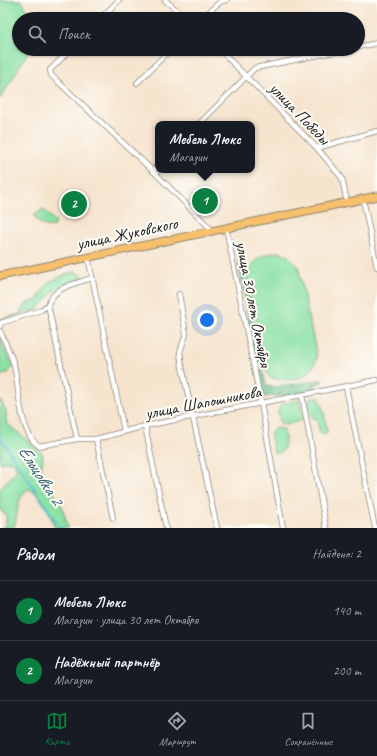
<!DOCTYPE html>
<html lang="ru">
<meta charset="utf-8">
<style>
:root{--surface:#171b24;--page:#242831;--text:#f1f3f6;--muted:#9ea1a6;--line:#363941;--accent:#0b8043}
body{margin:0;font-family:Caveat,sans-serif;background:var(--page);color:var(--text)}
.you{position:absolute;left:207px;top:320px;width:14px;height:14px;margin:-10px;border:3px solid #fff;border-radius:50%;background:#1a73e8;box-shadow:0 0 0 6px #1a73e833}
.badge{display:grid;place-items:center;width:26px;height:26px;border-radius:50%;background:var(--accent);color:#fff;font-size:13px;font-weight:700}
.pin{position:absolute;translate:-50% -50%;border:2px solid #fff;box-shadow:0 1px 4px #0006}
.popup{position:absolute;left:155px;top:121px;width:100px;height:52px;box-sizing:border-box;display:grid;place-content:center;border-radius:8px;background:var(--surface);filter:drop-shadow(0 1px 3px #0005);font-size:13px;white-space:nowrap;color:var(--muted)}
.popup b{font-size:15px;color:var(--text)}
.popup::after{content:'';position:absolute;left:50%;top:100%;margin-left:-8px;border:8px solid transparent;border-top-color:var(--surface)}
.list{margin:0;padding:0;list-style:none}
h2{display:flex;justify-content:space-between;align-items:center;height:52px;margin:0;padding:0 16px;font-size:17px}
h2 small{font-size:13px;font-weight:400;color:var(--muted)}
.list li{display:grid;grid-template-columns:26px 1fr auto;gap:12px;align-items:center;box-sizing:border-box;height:60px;padding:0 16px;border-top:1px solid var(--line)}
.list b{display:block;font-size:15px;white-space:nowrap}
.list p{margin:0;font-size:13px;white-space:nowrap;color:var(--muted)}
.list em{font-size:13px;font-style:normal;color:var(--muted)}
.icon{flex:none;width:22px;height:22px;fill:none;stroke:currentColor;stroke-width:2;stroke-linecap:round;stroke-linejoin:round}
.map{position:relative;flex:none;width:377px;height:528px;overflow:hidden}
.search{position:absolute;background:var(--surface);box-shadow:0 1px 3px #0004;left:12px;right:12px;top:12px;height:44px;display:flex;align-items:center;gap:10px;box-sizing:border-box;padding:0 14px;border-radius:22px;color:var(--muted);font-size:15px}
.sheet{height:172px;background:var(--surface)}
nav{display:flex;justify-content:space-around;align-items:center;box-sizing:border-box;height:56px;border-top:1px solid var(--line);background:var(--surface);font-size:11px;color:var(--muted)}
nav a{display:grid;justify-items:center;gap:2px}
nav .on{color:var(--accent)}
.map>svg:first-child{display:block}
</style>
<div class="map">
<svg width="377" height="528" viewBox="0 0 377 528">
<defs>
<pattern id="forest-firs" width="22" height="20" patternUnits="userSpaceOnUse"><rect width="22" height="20" fill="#6fbf8a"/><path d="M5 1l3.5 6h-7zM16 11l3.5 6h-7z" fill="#5a9a70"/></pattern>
</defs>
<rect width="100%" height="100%" fill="#fdfcf7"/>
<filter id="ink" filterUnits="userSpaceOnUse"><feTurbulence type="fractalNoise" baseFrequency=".025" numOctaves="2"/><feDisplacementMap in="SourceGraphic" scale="8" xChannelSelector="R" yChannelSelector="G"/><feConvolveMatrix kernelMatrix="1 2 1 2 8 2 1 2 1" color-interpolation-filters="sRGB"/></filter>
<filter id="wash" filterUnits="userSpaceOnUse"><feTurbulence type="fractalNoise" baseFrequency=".012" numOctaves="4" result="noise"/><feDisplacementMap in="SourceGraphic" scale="16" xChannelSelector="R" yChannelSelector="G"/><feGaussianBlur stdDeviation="0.9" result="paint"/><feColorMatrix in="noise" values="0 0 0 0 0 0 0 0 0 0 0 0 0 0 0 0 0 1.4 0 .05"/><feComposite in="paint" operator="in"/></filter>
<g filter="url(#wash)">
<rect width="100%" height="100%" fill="#f6e4ce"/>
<g fill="#8ae1a4" stroke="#537e60">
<polygon points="0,0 21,0 33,19 19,19 19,49 30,49 0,99"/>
<path d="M 43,209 L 56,222 L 54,226 C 43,228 40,223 34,216 Z"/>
<path d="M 279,252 L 287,255 L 298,266 L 317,357 C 311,381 290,382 270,378 L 265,369 L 246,276 C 252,260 261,254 279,252 Z"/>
<polygon points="76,272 84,277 78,281 64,284 53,292 38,309 0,321 0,319 19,314 27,303 37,300 49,282 69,273"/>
<polygon points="0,337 7,355 14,365 8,373 0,376"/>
<polygon points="312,397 319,397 324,412 327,432 325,434 321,434 316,419 312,417 307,401"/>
<path d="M 0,399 L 6,411 L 6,423 C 19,433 30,443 43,454 C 43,463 40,472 39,480 L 42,485 L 53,488 L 55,496 L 62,506 L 68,528 L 55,528 C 48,512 46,496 28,489 C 14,500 20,515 13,528 L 2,528 L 6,524 L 6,515 L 0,510 L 0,489 L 17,470 L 15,464 L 10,461 L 0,463 Z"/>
<polygon points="299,400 303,417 302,420 286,425 280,423 278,411 281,404"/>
<path d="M 275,428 L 284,429 C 285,437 288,455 274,453 L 270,433 Z"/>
</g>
<polygon fill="url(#forest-firs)" stroke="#466e53" points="238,260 241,260 266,385 271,387 321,380 323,381 314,386 312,391 294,395 264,397 260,386"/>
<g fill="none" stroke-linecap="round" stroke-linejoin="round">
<polyline stroke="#59b7d7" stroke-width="2" points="0,437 60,528"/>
</g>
</g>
<g filter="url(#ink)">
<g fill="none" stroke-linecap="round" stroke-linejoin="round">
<defs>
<g id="minor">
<polyline points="165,0 187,19"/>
<polyline points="100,19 119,0"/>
<polyline points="201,19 221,1 227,0"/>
<polyline points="358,47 377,43"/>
<polyline points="71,49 50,70 51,75 153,171 212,230"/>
<polyline points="219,49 317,148 342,178 347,203"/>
<polyline points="137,83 171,49"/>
<polyline points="199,124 255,68 348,49"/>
<polyline points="317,148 377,131"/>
<polyline points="153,171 158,165"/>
<polyline points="363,199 377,267"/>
<polyline points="226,227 261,403 283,528"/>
<polyline points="88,257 124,431"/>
<polyline points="179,294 186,334 180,352 182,367 217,528"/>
<polyline points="0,326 1,323 41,310 48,305"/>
<path d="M 0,331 C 5,342 11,354 14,365 C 19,386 19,434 39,446 L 77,439 L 96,439 L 145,426 L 377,380"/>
<polyline points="346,387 375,528"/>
<polyline points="302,395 326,528"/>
<polyline points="145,426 166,528"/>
<path d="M 77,439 L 48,305 C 53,287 77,283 92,278"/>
<polyline points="96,439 113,518"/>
</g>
<polyline id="primary" points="0,276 377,196"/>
</defs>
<use href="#minor" stroke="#898075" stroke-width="6"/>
<use href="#primary" stroke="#898075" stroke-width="9"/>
<use href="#minor" stroke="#fff" stroke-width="4.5"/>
<use href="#primary" stroke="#f7c06c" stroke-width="7"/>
</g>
</g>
<g text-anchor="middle" stroke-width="4" stroke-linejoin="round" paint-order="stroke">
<g font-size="17" fill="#1c1c1c" stroke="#fdfcf7">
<text transform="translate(300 113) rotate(46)" y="6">улица Победы</text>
<text transform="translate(127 233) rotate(-12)" y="6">улица Жуковского</text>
<text transform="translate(254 304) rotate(79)" y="6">улица 30 лет Октября</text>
<text transform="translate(203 402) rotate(-11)" y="6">улица Шапошникова</text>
</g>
<g font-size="18" font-style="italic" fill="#376270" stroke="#fdfcf7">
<text transform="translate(41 475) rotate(57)" y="6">Ельцовка 2</text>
</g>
</g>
</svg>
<div class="you"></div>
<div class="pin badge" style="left:205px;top:201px">1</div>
<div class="popup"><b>Мебель Люкс</b>Магазин</div>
<div class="pin badge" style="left:74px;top:204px">2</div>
<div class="search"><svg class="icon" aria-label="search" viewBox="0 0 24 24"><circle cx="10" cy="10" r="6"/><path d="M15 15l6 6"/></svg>Поиск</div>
</div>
<section class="sheet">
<h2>Рядом<small>Найдено: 2</small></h2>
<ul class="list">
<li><span class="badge">1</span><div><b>Мебель Люкс</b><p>Магазин · улица 30 лет Октября</p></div><em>140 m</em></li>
<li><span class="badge">2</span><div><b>Надёжный партнёр</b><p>Магазин</p></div><em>200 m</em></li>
</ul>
</section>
<nav>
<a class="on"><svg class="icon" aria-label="map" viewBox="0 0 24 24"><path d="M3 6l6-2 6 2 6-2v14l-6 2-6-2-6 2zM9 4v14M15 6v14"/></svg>Карта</a>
<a><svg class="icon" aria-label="directions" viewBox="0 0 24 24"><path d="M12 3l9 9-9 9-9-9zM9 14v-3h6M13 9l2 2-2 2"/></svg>Маршрут</a>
<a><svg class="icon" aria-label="saved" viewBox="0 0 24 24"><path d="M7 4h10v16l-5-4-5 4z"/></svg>Сохранённые</a>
</nav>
